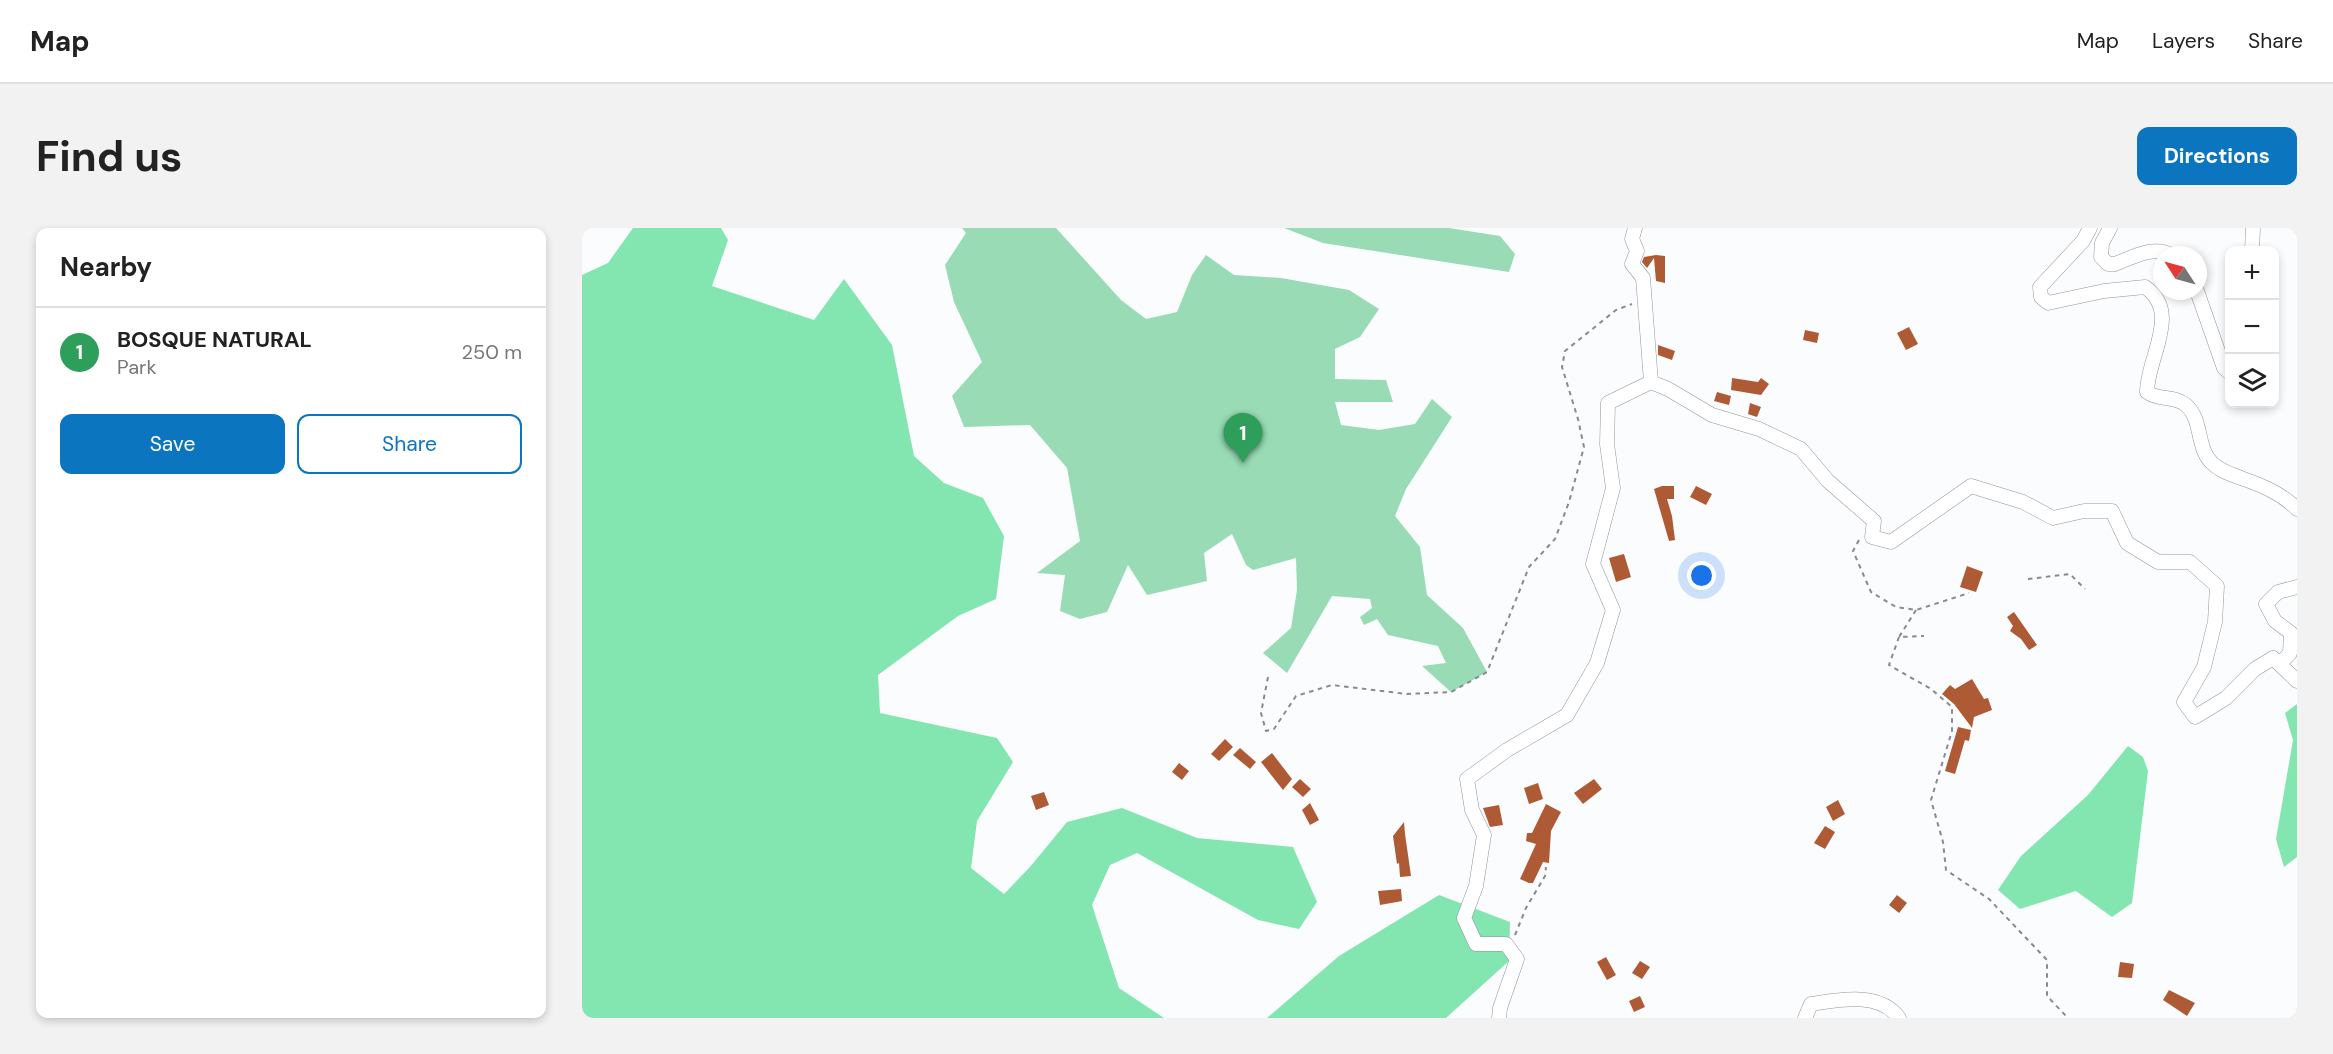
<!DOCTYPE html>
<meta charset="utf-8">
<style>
:root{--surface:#fff;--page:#f2f2f2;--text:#222;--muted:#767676;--line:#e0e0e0;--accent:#0b75c0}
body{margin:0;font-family:"DM Sans",sans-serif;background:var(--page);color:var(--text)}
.controls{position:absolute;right:18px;top:18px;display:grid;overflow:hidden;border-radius:12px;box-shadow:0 3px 9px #0003}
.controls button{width:54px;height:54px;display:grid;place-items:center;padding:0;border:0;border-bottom:2px solid var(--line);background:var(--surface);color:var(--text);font:30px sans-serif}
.compass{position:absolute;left:1571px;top:18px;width:54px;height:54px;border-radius:50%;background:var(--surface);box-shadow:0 3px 9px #0003;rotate:306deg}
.you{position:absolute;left:1120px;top:348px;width:21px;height:21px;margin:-15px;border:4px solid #fff;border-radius:50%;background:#1a73e8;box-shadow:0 0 0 9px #1a73e833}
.badge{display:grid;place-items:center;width:39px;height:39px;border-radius:50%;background:var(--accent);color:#fff;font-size:20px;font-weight:700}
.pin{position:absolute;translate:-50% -50px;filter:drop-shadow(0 2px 3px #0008)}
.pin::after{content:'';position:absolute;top:32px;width:21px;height:18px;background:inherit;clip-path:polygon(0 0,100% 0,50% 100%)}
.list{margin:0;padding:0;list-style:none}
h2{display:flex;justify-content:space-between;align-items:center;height:78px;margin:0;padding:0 24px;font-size:26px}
h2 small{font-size:20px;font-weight:400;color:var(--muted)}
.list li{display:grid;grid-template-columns:39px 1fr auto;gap:18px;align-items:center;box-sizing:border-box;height:90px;padding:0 24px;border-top:2px solid var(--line)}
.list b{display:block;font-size:22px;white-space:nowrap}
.list p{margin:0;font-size:20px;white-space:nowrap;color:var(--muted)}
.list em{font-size:20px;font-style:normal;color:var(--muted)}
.actions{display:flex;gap:12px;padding:18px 24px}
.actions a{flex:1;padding:14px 0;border:2px solid var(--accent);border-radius:12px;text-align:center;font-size:21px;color:var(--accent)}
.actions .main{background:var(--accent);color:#fff}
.icon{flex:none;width:33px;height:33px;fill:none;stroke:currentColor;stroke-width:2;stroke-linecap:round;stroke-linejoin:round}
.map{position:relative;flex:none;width:1715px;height:790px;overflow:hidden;border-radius:12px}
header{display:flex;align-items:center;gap:36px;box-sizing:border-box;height:84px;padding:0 30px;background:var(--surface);border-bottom:2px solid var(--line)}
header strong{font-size:28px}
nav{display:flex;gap:33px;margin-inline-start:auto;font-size:21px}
.intro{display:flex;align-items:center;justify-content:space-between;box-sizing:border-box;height:144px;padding:0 36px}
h1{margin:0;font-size:42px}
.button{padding:15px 27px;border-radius:12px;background:var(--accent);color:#fff;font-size:21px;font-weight:700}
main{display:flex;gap:36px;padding:0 36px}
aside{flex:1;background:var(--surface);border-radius:12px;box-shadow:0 3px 9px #0003}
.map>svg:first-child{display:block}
</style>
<header>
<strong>Map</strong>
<nav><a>Map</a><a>Layers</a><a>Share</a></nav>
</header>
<div class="intro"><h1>Find us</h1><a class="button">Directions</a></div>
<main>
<aside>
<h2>Nearby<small></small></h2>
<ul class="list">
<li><span class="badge" style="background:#2e9e5b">1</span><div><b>BOSQUE NATURAL</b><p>Park</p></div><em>250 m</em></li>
</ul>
<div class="actions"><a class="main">Save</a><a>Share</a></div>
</aside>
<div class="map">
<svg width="1715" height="790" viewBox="0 0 1715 790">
<rect width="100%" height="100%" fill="#fafcfe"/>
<g fill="#98dbb5">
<polygon points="380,0 474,0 539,72 564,91 595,84 610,47 624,27 652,47 699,50 767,62 797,81 778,109 753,121 753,151 804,152 811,174 753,174 759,197 797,202 833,196 850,171 870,189 824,261 813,288 838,319 845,367 881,400 905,444 869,464 840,438 864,435 856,418 806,407 795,391 782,397 778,389 790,380 788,371 750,368 705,445 681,425 709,400 715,362 714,330 671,342 664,337 650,306 622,325 625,353 565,367 546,337 525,384 498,391 478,383 483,347 455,345 498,313 485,240 448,197 382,199 370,168 400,134 372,74 363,37 384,5"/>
<polygon points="702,0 867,0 918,8 933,26 927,44 741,15"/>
</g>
<g fill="#83e5b0">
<polygon points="51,0 139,0 146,12 130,58 232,92 262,51 310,117 332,228 362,255 401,270 422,308 414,371 376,388 296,447 298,485 415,510 431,534 395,593 389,640 422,666 448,639 485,594 540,580 615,610 711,619 735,674 717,701 676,692 555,625 528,637 510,677 537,760 582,790 0,790 0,47 26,35"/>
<polygon points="1715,476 1715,629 1702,639 1694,611 1711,512 1703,485"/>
<polygon points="1546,518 1561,529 1566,543 1550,675 1530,689 1494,663 1438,681 1416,662 1439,628 1506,567"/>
<polygon points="857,667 928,694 927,733 864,790 685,790 757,728"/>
</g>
<g fill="#ae5b35">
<polygon points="1074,27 1083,28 1083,55 1074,53 1072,30 1065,40 1060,34 1062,29"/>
<polygon points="1327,99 1336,116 1324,122 1315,105"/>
<polygon points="1223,102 1237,105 1235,115 1221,112"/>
<polygon points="1076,117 1093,123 1090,132 1076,127"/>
<polygon points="1150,150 1176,154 1179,150 1187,156 1179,167 1149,162"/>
<polygon points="1135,164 1149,168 1147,177 1132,173"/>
<polygon points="1168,175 1179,179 1175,189 1166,186"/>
<polygon points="1080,258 1092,258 1092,271 1085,271 1090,288 1093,312 1087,313 1072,261"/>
<polygon points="1114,258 1130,266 1124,277 1108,269"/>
<polygon points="1042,326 1049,349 1034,354 1027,330"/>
<polygon points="1385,338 1401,344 1394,364 1378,359"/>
<polygon points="1432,384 1455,417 1447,422 1439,411 1428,403 1431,398 1425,389"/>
<polygon points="1390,451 1402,471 1406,470 1410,482 1392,489 1390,500 1372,476 1360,466 1368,457 1373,461"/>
<polygon points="1376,499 1389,502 1387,513 1383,512 1373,546 1363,543"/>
<polygon points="643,511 651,519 637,533 629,526"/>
<polygon points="658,520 674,534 668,541 651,527"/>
<polygon points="690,525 710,551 701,562 679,534"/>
<polygon points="597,535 607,543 600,552 590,544"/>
<polygon points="718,551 729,561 721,569 710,559"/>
<polygon points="1012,551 1020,561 1001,576 992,565"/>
<polygon points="956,555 961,571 947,576 942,560"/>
<polygon points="462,564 467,577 454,582 449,568"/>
<polygon points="1256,572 1263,586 1251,593 1244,579"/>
<polygon points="728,575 737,592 728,597 720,582"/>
<polygon points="964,576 979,584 969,603 967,635 961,634 951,655 947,655 938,651 954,616 944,613 945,605 950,605"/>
<polygon points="917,577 921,597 908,599 901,580"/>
<polygon points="822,594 823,606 829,648 818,649 817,635 815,636 811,608"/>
<polygon points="1243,598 1253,604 1243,621 1232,615"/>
<polygon points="819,661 820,673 798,677 796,663"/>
<polygon points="1315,667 1325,675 1317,685 1307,677"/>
<polygon points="1024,729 1034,747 1025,752 1015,734"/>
<polygon points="1058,733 1068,739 1060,751 1050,745"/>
<polygon points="1538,734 1552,736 1550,750 1536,749"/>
<polygon points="1587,762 1613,775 1605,788 1581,772"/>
<polygon points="1058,768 1063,779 1052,784 1047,773"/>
</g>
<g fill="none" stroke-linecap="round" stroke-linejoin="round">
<defs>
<g id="minor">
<polyline points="1053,0 1050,11 1055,23 1050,36 1061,50 1069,154 1086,161 1130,187 1177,201 1219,221 1246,253 1292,293 1290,309 1309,314 1389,258 1441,274 1471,290 1502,283 1530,283 1545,315 1576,334 1608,334 1635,358 1633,394 1622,439 1602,474 1613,489 1644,470 1673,441 1691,430 1715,453"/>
<path d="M 1508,0 L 1501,13 L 1458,59 L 1459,69 L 1466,75 L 1522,63 L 1563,59 C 1600,84 1565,130 1565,164 C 1577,173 1592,167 1604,177 C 1621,192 1614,220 1630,235 C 1638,243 1649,246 1659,250 C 1679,257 1699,265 1715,281"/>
<path d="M 1528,0 L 1520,15 L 1519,29 L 1526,36 L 1533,36 C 1551,29 1571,17 1590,27"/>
<polyline points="1670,22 1671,0"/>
<polyline points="1615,63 1642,140 1648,145"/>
<polyline points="1698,436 1708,425 1709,405 1693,393 1684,376 1696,364 1715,359"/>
<polyline points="917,790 918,780 935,731 924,716 894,716 882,690 894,658 902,607 890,582 885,551 925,522 985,487 1015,435 1031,382 1011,336 1031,260 1025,216 1026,175 1069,154"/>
<path d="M 1223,790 L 1229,776 C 1257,772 1298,763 1317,790"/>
</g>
</defs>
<use href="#minor" stroke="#90969f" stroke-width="15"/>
<g stroke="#888a8d" stroke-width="2" stroke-dasharray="4.5 4.5" stroke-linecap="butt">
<polyline points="1277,312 1271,323 1289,364 1314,379 1334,382 1387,365"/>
<polyline points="1446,351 1488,346 1503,361"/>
<polyline points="1334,382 1317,409 1342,408"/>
<polyline points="1317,409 1307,437 1349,461 1370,479 1370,503 1349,572 1361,614 1364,642 1407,671 1465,732 1465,768 1486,790"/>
<polyline points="686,449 679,485 684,503 692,501 714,468 750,457 825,466 869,464 905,444 947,339 973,311 987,274 1002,219 996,191 980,139 983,123 1034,82 1050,76"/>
<polyline points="933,707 944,680 963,648 964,639"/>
</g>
<use href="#minor" stroke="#fff" stroke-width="14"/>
</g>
</svg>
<div class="controls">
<button>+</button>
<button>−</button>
<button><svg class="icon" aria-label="layers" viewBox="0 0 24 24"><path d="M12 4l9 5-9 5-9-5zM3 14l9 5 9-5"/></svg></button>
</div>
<svg class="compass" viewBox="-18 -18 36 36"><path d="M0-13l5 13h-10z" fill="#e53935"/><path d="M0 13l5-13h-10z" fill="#767676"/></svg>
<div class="you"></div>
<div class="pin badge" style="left:661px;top:235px;background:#2e9e5b">1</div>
</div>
</main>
